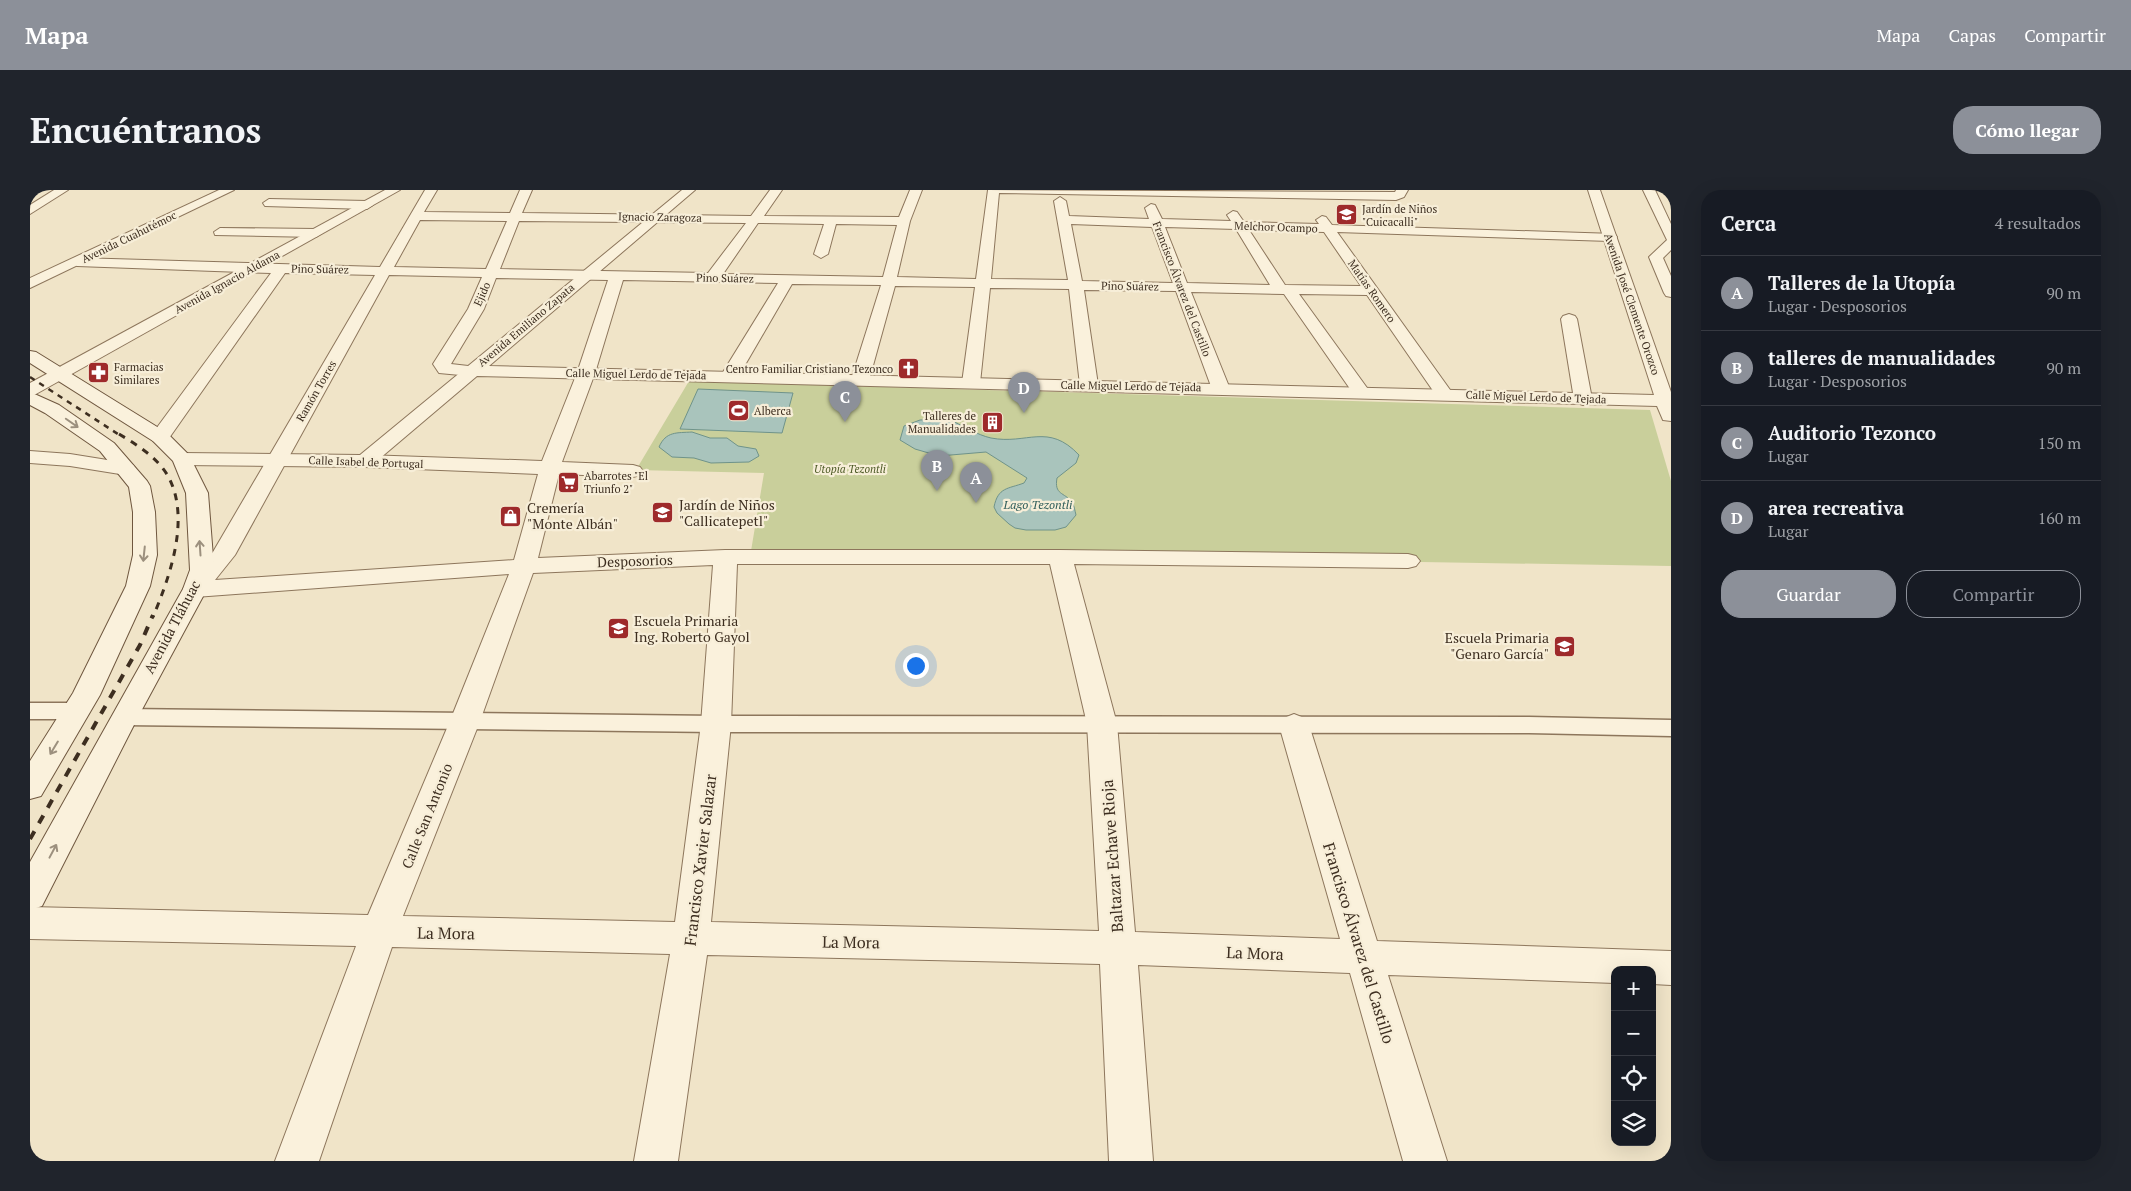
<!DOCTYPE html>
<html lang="es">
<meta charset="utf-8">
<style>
:root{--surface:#171b24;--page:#20242c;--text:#f1f3f6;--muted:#9ea1a6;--line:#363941;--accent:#8c9099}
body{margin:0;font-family:"PT Serif",serif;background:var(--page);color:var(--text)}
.controls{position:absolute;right:15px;bottom:15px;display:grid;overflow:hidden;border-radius:10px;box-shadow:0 5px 20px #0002}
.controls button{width:45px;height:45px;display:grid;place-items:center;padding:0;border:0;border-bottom:1px solid var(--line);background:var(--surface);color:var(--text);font:25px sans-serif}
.you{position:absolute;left:885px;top:475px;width:18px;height:18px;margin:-12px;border:4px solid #fff;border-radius:50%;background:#1a73e8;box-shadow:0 0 0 8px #1a73e833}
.badge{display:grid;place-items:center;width:32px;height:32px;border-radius:50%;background:var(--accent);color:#fff;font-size:16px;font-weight:700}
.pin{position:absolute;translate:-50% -41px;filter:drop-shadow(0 1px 2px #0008)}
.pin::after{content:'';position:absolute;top:26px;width:18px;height:15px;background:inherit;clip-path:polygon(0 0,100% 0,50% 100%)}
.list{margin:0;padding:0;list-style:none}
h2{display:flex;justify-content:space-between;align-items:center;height:65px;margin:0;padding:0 20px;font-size:21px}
h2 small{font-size:16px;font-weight:400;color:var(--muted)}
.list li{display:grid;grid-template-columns:32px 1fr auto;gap:15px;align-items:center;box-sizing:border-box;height:75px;padding:0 20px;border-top:1px solid var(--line)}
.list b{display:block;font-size:19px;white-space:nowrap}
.list p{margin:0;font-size:16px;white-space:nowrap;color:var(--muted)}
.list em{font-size:16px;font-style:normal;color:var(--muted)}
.actions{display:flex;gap:10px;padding:15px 20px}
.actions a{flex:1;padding:11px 0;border:1px solid var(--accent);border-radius:20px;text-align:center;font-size:18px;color:var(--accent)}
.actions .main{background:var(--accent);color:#fff}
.icon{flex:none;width:28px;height:28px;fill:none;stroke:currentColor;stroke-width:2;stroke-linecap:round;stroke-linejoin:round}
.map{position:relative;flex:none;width:1641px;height:971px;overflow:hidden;border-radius:20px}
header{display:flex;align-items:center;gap:30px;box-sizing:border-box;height:70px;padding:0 25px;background:var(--accent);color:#fff}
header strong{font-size:24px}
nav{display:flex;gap:28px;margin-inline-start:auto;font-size:18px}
.intro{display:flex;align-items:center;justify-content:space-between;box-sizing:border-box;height:120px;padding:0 30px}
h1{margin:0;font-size:35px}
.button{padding:12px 22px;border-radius:20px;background:var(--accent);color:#fff;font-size:18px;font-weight:700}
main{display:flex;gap:30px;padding:0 30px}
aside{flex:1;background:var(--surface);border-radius:20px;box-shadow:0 5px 20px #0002}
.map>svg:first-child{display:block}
</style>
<header>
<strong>Mapa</strong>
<nav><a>Mapa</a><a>Capas</a><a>Compartir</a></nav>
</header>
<div class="intro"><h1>Encuéntranos</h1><a class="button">Cómo llegar</a></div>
<main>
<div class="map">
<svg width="1641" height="971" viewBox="0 0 1641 971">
<rect width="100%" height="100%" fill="#f0e4c8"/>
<polygon fill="#c9cf9b" points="659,191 1620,220 1641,291 1641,376 721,361 734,283 606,280"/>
<g fill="#a9c4bc" stroke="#6f938a">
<polygon points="668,199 763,203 752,243 650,239"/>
<path d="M 918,229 C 932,235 947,245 961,248 C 997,255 1018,232 1049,265 L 1046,273 L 1027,288 C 1024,305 1034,302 1042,312 C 1044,315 1045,321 1046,325 L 1036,337 L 1025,340 L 996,340 L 985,338 L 979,334 L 967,323 L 964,317 C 968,297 978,299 994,293 L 997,288 L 956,262 L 909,266 L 885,259 L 870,250 L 874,236 L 890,230 Z"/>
<path d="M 662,242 L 680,248 L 697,248 L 708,256 L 726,259 L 729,266 L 719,272 L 681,273 L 664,268 L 642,267 L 629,257 C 636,241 647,243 662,242 Z"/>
</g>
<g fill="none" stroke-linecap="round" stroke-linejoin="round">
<defs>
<g id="pedestrian">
<polygon points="0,513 46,513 54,515 57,521 54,527 46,529 0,529"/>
<polygon points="94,519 686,526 1499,527 1641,530 1641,546 1499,543 686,542 94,535 86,533 83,527 86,521"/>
</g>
<g id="minor">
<polygon points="24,0 38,0 0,24 0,15"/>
<path d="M 395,0 L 407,0 L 394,22 L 480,23 L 490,0 L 502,0 L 492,23 L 721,26 L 740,0 L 752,0 L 734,26 L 869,27 L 880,0 L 892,0 L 880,31 L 867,87 L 946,89 L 958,0 L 1365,2 L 1366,0 L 1378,0 L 1374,7 L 1366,10 L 969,3 L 961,89 L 1038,90 L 1024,11 L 1030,7 L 1036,11 L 1039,26 L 1119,29 L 1115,18 L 1121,14 L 1125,15 L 1132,29 L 1201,31 L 1197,25 L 1203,21 L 1207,22 L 1214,32 L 1289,34 L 1286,30 L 1292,26 L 1296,27 L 1302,35 L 1585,44 L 1587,47 L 1585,50 L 1580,51 L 1307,42 L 1423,204 L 1420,208 L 1414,209 L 1408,208 L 1337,105 L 1269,104 L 1340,202 L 1337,206 L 1331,207 L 1325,206 L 1254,104 L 1161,102 L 1200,199 L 1197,203 L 1191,204 L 1185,203 L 1182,199 L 1146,101 L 1054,100 L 1068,195 L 1065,199 L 1059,200 L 1053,199 L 1050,195 L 1039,99 L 960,98 L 950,193 L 947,197 L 941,198 L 935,197 L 932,193 L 945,97 L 865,96 L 839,190 L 836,194 L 830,195 L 824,194 L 821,190 L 851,95 L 762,94 L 708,187 L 705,191 L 699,192 L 693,191 L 690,187 L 748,93 L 593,90 L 565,183 L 532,272 L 603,275 L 610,277 L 613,281 L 610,285 L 603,287 L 529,284 L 508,368 L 695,360 L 1030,360 L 1378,364 L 1386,366 L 1390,371 L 1386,376 L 1378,378 L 1044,374 L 1087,534 L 1105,742 L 1310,749 L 1249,535 L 1254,528 L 1264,524 L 1274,528 L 1279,535 L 1347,751 L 1641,761 L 1641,795 L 1622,794 L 1622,780 L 1585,780 L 1585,793 L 1358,785 L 1417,971 L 1373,971 L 1320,783 L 1108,775 L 1123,971 L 1079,971 L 1070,774 L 677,765 L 648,971 L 604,971 L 640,764 L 362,757 L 289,971 L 245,971 L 326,756 L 0,749 L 0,717 L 338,725 L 420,531 L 479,384 L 165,407 L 156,404 L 153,399 L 183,362 L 345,85 L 255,83 L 137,251 L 130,253 L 123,251 L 120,247 L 241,83 L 47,76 L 40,72 L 47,68 L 350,77 ZM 390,30 L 477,31 L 456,79 L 364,77 ZM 489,31 L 716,33 L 678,83 L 470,79 ZM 728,33 L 794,34 L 784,64 L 791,68 L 798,64 L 806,34 L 867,35 L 853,87 L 693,84 ZM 1041,34 L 1122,37 L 1143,93 L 1052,91 ZM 1135,37 L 1206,39 L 1240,95 L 1157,93 ZM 1219,40 L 1294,42 L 1331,96 L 1255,95 ZM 359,85 L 452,87 L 438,119 L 403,174 L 409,183 L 441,186 L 447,185 L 450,181 L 447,177 L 421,174 L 454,119 L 466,88 L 578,90 L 547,183 L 512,271 L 335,265 L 328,267 L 325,271 L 328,275 L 335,277 L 508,284 L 484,370 L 185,390 L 205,365 ZM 707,374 L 1020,374 L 1057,534 L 1069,741 L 681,732 L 701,534 ZM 683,375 L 671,534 L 645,732 L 373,726 L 450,531 L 503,383 Z"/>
<polygon points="1634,0 1641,0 1641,3 1636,2"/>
<polygon points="239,9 337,11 343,15 337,19 235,16 233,13"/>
<polygon points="190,38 286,39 292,43 286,47 185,45 184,42"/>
<polygon points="1539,124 1545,126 1547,129 1562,209 1559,213 1553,215 1547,213 1544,209 1531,129 1533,126"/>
<polygon points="0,261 40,264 96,273 103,275 106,279 103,283 96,285 40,276 0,273"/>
</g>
<g id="tertiary">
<polygon points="189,0 204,0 0,98 0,88"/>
<polygon points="355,0 370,0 6,204 0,205 0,193"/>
<polygon points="652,0 665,0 459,176 1624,205 1558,0 1570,0 1641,202 1641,231 1633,230 1627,216 447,186 342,275 335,277 152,275 145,273 142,269 145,265 152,263 330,265"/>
<polygon points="1613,0 1625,0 1641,34 1641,60 1633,68 1641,86 1641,107 1636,106 1634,103 1619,67 1637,50"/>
</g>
<g id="secondary">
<polygon points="0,161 6,162 137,243 159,265 178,303 184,380 177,399 108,527 12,716 0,720 0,672 153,399 160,380 156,303 143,271 123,251 0,173"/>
<polygon points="0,202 29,215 84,253 117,291 120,296 125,322 127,365 120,396 70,505 11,606 0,609 0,571 43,503 96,396 103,365 103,322 99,297 70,261 15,223 0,215"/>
</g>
</defs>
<use href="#pedestrian" stroke="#8d765c" stroke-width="3"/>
<use href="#minor" stroke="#8d765c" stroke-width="2"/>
<use href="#tertiary" stroke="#8d765c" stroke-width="2"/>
<use href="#secondary" stroke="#6f573f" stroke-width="2"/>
<use href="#pedestrian" fill="#faf1dc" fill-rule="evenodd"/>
<use href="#minor" fill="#faf1dc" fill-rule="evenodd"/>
<use href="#tertiary" fill="#faf1dc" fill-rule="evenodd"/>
<use href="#secondary" fill="#faf1dc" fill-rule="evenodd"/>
<polyline stroke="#3d2e20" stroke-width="2.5" stroke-dasharray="5.5 5.5" stroke-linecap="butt" points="0,187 91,246"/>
<path stroke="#3d2e20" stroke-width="3" stroke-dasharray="7 7" stroke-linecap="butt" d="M 89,244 C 107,255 127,267 138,286 C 161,328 140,386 123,427"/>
<polyline stroke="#3d2e20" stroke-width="4" stroke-dasharray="9 9" stroke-linecap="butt" points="0,649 110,455 123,425"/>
</g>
<defs><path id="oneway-shaft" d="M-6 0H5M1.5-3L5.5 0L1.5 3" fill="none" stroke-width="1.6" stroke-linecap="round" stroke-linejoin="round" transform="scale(1.25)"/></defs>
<g stroke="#9c907e">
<use href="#oneway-shaft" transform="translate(42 233) rotate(35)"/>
<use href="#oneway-shaft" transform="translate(170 358) rotate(-94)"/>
<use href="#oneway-shaft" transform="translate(114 364) rotate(96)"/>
<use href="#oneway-shaft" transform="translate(24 558) rotate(121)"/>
<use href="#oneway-shaft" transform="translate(23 661) rotate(-62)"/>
</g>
<defs>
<symbol id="school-square" viewBox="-11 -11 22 22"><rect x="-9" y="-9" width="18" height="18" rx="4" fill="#9e2a2b" stroke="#f7eed8"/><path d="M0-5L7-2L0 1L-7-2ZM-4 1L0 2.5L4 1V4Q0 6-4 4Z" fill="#fff"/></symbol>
<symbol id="church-square" viewBox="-11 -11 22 22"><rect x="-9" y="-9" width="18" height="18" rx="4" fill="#9e2a2b" stroke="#f7eed8"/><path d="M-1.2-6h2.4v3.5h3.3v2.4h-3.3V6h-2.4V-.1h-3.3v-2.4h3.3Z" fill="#fff"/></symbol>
<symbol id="pharmacy-square" viewBox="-11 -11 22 22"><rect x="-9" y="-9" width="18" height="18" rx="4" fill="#9e2a2b" stroke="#f7eed8"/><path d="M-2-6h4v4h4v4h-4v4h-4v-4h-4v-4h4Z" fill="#fff"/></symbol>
<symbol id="stadium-square" viewBox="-11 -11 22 22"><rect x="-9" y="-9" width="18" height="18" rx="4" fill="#9e2a2b" stroke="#f7eed8"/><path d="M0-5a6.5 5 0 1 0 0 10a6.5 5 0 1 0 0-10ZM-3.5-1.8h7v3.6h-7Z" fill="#fff"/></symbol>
<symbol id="building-square" viewBox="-11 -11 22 22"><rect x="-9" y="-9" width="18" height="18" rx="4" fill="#9e2a2b" stroke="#f7eed8"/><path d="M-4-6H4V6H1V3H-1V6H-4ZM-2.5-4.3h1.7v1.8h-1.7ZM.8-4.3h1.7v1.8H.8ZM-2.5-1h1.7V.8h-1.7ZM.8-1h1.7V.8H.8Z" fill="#fff"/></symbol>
<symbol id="supermarket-square" viewBox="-11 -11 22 22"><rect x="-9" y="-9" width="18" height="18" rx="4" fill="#9e2a2b" stroke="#f7eed8"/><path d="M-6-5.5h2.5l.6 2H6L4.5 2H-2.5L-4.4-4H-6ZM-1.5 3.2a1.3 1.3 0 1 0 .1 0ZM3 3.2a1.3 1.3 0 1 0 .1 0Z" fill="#fff"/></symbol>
<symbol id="shop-square" viewBox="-11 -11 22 22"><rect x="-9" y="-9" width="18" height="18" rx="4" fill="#9e2a2b" stroke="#f7eed8"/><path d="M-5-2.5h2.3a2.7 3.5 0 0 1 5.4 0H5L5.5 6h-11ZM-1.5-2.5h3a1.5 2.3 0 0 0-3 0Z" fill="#fff"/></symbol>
</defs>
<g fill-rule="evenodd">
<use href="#school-square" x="1304" y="12" width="25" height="25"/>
<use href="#church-square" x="866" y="166" width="25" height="25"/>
<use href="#pharmacy-square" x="56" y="170" width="25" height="25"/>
<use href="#stadium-square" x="696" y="208" width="25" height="25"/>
<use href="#building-square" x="950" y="220" width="25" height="25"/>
<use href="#supermarket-square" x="526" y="280" width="25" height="25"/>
<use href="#school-square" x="620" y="310" width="25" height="25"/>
<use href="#shop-square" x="468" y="314" width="25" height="25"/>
<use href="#school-square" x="576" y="426" width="25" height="25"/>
<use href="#school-square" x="1522" y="444" width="25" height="25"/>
</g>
<g text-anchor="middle" stroke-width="4.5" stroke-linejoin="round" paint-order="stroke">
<g font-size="11" fill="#3d2e20" stroke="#f7eed8" text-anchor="start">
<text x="1332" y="23">Jardín de Niños<tspan x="1332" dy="13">"Cuicacalli"</tspan></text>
<text x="84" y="181">Farmacias<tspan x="84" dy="13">Similares</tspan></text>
<text x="863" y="183" text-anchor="end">Centro Familiar Cristiano Tezonco</text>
<text x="724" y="225">Alberca</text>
<text x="946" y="230" text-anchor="end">Talleres de<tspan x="946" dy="13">Manualidades</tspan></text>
<text x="554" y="290">Abarrotes "El<tspan x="554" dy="13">Triunfo 2"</tspan></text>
</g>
<g font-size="11" fill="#3d2e20" stroke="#f7eed8">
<text transform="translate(630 27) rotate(1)" y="4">Ignacio Zaragoza</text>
<text transform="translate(1246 37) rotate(2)" y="4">Melchor Ocampo</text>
<text transform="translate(99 47) rotate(-26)" y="4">Avenida Cuahutémoc</text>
<text transform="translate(290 79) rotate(1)" y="4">Pino Suárez</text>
<text transform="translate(695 88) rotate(1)" y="4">Pino Suárez</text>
<text transform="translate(197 92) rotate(-29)" y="4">Avenida Ignacio Aldama</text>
<text transform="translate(1100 96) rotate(1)" y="4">Pino Suárez</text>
<text transform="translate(1152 99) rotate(69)" y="4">Francisco Álvarez del Castillo</text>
<text transform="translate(1342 101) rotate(55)" y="4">Matías Romero</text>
<text transform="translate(452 104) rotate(-66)" y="4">Ejido</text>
<text transform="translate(1602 114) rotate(71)" y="4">Avenida José Clemente Orozco</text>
<text transform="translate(496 135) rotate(-40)" y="4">Avenida Emiliano Zapata</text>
<text transform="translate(606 184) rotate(1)" y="4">Calle Miguel Lerdo de Tejada</text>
<text transform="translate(1101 196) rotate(1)" y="4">Calle Miguel Lerdo de Tejada</text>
<text transform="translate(286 201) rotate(-60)" y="4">Ramón Torres</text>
<text transform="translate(1506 207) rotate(2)" y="4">Calle Miguel Lerdo de Tejada</text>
<text transform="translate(336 272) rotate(2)" y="4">Calle Isabel de Portugal</text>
</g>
<g font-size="11" font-style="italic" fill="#4d5a26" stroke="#f7eed8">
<text x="820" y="283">Utopía Tezontli</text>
</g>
<g font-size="12" font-style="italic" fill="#2f5d5a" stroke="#f7eed8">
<text x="1008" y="319">Lago Tezontli</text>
</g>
<g font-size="14" fill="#3d2e20" stroke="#f7eed8" text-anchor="start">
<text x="649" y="320">Jardín de Niños<tspan x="649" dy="16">"Callicatepetl"</tspan></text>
<text x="497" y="323">Cremería<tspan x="497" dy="16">"Monte Albán"</tspan></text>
<text x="604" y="436">Escuela Primaria<tspan x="604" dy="16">Ing. Roberto Gayol</tspan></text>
<text x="1519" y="453" text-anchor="end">Escuela Primaria<tspan x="1519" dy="16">"Genaro García"</tspan></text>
</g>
<g font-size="14" fill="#3d2e20" stroke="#f7eed8">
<text transform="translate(605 371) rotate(-2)" y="5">Desposorios</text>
<text transform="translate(142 437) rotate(-62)" y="5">Avenida Tláhuac</text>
<text transform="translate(397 626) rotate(-68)" y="5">Calle San Antonio</text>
</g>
<g font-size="16" fill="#3d2e20" stroke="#f7eed8">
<text transform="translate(1082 666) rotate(-94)" y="6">Baltazar Echave Rioja</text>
<text transform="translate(670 670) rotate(-83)" y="6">Francisco Xavier Salazar</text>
<text transform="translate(416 743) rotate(1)" y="6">La Mora</text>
<text transform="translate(821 752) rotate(1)" y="6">La Mora</text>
<text transform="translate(1329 753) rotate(73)" y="6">Francisco Álvarez del Castillo</text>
<text transform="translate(1225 763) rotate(2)" y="6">La Mora</text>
</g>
</g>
</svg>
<div class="controls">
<button>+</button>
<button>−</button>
<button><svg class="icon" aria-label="locate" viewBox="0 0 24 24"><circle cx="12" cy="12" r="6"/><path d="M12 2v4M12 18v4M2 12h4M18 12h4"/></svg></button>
<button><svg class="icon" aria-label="layers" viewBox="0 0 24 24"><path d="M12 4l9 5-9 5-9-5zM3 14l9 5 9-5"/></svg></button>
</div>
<div class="you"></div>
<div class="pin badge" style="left:946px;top:313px">A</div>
<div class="pin badge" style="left:907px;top:301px">B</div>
<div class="pin badge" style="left:815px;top:232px">C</div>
<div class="pin badge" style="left:994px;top:223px">D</div>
</div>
<aside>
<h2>Cerca<small>4 resultados</small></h2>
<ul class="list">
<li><span class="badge">A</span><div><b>Talleres de la Utopía</b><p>Lugar · Desposorios</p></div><em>90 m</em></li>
<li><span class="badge">B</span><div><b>talleres de manualidades</b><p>Lugar · Desposorios</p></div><em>90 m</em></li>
<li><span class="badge">C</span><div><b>Auditorio Tezonco</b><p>Lugar</p></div><em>150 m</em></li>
<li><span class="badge">D</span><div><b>area recreativa</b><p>Lugar</p></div><em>160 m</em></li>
</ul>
<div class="actions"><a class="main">Guardar</a><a>Compartir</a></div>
</aside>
</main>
